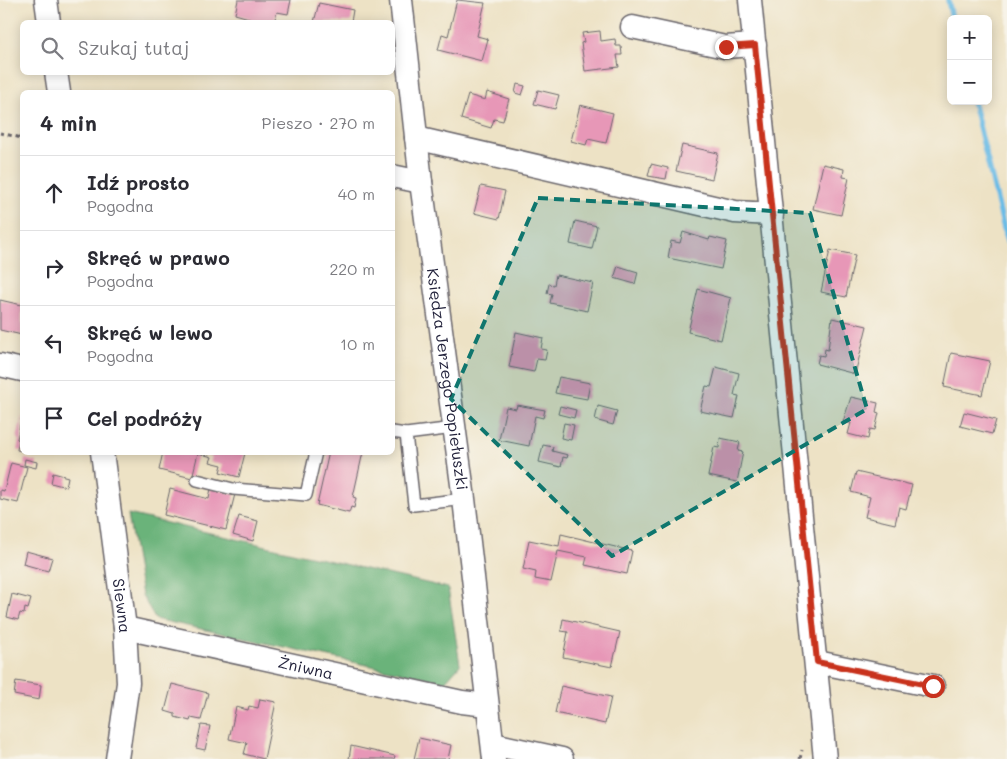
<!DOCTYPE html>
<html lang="pl">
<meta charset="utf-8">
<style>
:root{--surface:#fff;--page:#f7f7f7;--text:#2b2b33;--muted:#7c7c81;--line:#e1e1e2}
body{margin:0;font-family:Mali,sans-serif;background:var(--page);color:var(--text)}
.controls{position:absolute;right:15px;top:15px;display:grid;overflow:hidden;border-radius:8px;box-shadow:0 2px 12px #0003}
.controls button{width:45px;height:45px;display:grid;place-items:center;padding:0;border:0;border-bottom:1px solid var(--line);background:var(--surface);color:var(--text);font:25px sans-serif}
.stop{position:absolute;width:15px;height:15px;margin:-11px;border:4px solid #c8321e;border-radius:50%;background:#fff}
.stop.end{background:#c8321e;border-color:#fff;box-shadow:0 1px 5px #0008}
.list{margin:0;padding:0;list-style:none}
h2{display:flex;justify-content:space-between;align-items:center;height:65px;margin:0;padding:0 20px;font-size:21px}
h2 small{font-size:16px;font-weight:400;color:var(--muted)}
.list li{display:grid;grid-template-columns:32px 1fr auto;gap:15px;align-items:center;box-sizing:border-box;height:75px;padding:0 20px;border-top:1px solid var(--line)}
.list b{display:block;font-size:19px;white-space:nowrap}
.list p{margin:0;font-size:16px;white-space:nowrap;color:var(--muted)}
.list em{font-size:16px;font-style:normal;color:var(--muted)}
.icon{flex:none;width:28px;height:28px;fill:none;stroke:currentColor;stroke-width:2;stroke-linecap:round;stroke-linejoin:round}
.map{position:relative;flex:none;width:1007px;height:759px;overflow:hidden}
.search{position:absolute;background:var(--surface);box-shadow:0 2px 12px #0003;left:20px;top:20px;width:375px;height:55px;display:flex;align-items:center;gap:12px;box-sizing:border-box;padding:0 18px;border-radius:8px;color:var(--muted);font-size:19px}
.panel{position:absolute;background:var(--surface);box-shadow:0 2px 12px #0003;left:20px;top:90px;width:375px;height:365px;border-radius:8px}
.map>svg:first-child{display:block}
</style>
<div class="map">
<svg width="1007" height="759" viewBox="0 0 1007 759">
<rect width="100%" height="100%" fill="#f7f3e8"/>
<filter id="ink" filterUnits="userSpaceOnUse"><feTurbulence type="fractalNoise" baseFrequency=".02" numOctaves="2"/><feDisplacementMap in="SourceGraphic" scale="10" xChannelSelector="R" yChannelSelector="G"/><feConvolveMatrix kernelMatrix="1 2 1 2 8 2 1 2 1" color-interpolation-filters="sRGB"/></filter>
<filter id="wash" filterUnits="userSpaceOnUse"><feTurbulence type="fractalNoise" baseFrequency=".0096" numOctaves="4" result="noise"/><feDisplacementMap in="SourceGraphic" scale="20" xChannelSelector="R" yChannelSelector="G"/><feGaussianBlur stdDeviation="1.12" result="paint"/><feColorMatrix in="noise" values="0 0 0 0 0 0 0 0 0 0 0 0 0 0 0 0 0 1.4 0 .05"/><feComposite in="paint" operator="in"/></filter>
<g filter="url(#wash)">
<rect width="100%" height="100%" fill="#ede2c5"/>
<polygon fill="#6ab37a" stroke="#466a5a" points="128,514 448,588 460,665 445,682 155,619 142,595"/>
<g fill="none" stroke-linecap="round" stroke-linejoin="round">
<g stroke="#6abce6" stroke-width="5.5">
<polyline points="948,0 952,19"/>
<polyline points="973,101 1007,241"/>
</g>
</g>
<g id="blocks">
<g fill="#e797b7">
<polygon points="238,0 291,0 288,14 277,12 274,22 248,22 249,18 235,14"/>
<polygon points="457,0 485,3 477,36 488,39 482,61 438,50 442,34 448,36"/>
<polygon points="319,3 353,10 351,22 314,22"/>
<polygon points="600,31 601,41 615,39 616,46 621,46 622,55 617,55 619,67 585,71 581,43 584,42 582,33"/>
<polygon points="517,84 525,86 522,95 515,93"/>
<polygon points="538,90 559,95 555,109 534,104"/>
<polygon points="487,92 509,99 503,121 494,119 491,128 461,119 468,95 485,100"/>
<polygon points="580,105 613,113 606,143 588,139 586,145 571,141"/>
<polygon points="682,145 718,153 712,179 676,171"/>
<polygon points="651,164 668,168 666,179 648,176"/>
<polygon points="823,164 844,169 843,177 849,178 841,215 813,209"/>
<polygon points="481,186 505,191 499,219 474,213"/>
<polygon points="575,221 597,226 592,249 570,244"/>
<polygon points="683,232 709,240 710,237 727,241 721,269 668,258 671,241 680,243"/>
<polygon points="830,250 855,255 846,297 821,292"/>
<polygon points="618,266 638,272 635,284 614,278"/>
<polygon points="556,275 593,283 587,311 550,303 552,294 547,293 549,284 554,285"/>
<polygon points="698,289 731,298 721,340 688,332"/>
<polygon points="0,300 22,305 22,335 0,330"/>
<polygon points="832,318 867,326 855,374 817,364 819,355 824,356 825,349 828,350"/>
<polygon points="516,332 543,338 541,349 547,350 545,360 537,359 534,372 509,367"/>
<polygon points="951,353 990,361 982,395 944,387"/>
<polygon points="716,367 739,373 734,395 739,396 734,418 700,411 706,386 711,387"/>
<polygon points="559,377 590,383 587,399 555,393"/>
<polygon points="851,397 878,403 876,412 879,413 875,430 870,429 868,439 848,434 851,423 843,422"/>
<polygon points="517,405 545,410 543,418 535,416 529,446 499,440 506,407 516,409"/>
<polygon points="560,406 576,410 574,418 558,414"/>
<polygon points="598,406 617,411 613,425 595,420"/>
<polygon points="964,412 996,420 992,434 960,426"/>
<polygon points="22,416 22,451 17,450 19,440 17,439"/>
<polygon points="564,423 574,425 571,440 561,438"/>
<polygon points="720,438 740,442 738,451 743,452 737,482 708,476 714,447 719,448"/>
<polygon points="543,445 553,447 552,451 568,455 567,458 563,457 561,467 539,462"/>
<polygon points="163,452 244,452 245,453 239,477 220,472 222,465 210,462 212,457 198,453 192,478 159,470"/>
<polygon points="329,452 363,452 353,497 356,498 354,508 351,507 349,513 317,505"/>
<polygon points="25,459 37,462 36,468 24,465"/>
<polygon points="11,463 27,467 18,503 0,499 0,490 4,491"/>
<polygon points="856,472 912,485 906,509 899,507 895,524 865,517 870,497 851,492"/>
<polygon points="53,473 68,477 66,487 51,483"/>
<polygon points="211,488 235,494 226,530 164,515 170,489 209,499"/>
<polygon points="239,516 258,521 253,541 233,535"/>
<polygon points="561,534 632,551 627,574 585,565 587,557 558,551 551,582 535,579 536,572 523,569 529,540 559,546"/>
<polygon points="26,551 52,558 48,571 23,564"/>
<polygon points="12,594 31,599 28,609 25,608 24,614 20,613 18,620 7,617"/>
<polygon points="563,619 620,632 612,667 563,657 568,632 561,631"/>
<polygon points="16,681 41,685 39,700 14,695"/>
<polygon points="172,684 208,693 201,720 191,718 190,721 175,717 175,714 165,711"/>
<polygon points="561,686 611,697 605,724 555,713"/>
<polygon points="260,699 276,702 264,759 244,754 247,743 229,739 236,707 248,710 249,706 258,708"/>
<polygon points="201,725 210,726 205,750 196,748"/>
<polygon points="419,738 451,745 448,759 414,759"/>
<polygon points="351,746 395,756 394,759 349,759"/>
</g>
</g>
</g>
<g filter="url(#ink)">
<use href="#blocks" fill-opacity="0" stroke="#69656b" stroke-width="1"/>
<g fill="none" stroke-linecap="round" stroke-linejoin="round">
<defs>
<g id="lane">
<polyline points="454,428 406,434 414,505 464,499"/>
<polyline points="392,432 406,434"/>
<polyline points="197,480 233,489 306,495 316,452"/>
</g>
<g id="street">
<polyline points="46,0 49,22"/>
<path id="s1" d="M 401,0 L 421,182 L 464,499 L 494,759"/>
<polyline points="750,0 825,759"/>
<polyline points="632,27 725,47 755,45"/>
<polyline points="56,72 59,92"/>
<polyline points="416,138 735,212 772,214"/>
<polyline points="392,176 421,182"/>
<polyline points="0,365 22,370"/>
<path id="s2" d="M 102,452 L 125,628 L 128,683 L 117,759"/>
<path id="s3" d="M 125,628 L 462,702 L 487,705"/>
<polyline points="817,662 933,686"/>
<polyline points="493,744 562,759"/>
</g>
</defs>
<use href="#lane" stroke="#69656b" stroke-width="14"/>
<use href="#street" stroke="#69656b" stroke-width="25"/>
<g stroke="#69656b" stroke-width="3" stroke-dasharray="4 4" stroke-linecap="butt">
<polyline points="0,133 22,138"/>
<polyline points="800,759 802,750"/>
</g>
<use href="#lane" stroke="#fff" stroke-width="11"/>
<use href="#street" stroke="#fff" stroke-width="22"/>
</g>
</g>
<g fill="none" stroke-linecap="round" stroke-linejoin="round" filter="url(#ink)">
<polyline stroke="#c8321e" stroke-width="6" points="726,47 755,45 817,662 933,686"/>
</g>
<path fill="#0f766e" fill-opacity="0.2" stroke="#0f766e" stroke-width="4" stroke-dasharray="10 6" stroke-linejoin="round" d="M 538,198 L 810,213 L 867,409 L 612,556 L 451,399 Z"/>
<g text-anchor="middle" stroke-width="4.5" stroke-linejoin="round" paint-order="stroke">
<g font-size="16" fill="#22223b" stroke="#f7f3e8">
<text dy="6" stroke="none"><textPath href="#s1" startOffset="382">Księdza Jerzego Popiełuszki</textPath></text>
<text dy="6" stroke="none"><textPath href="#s2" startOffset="155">Siewna</textPath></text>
<text dy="6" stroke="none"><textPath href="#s3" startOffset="185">Żniwna</textPath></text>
</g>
</g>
</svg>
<div class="controls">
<button>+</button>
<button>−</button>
</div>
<div class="stop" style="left:933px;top:686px"></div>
<div class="stop end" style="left:726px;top:47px"></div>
<div class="search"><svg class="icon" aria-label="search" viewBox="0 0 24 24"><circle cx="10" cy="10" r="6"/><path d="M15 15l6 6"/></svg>Szukaj tutaj</div>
<section class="panel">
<h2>4 min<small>Pieszo · 270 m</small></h2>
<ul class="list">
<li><svg class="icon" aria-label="ahead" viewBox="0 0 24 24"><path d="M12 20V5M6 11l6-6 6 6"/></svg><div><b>Idź prosto</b><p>Pogodna</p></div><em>40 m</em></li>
<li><svg class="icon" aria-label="right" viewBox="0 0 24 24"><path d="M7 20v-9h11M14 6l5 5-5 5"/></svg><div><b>Skręć w prawo</b><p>Pogodna</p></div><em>220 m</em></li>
<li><svg class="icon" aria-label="left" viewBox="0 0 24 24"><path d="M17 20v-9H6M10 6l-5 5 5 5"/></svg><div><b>Skręć w lewo</b><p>Pogodna</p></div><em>10 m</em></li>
<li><svg class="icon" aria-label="arrive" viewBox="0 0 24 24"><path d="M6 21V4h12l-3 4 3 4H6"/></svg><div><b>Cel podróży</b></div></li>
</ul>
</section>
</div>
